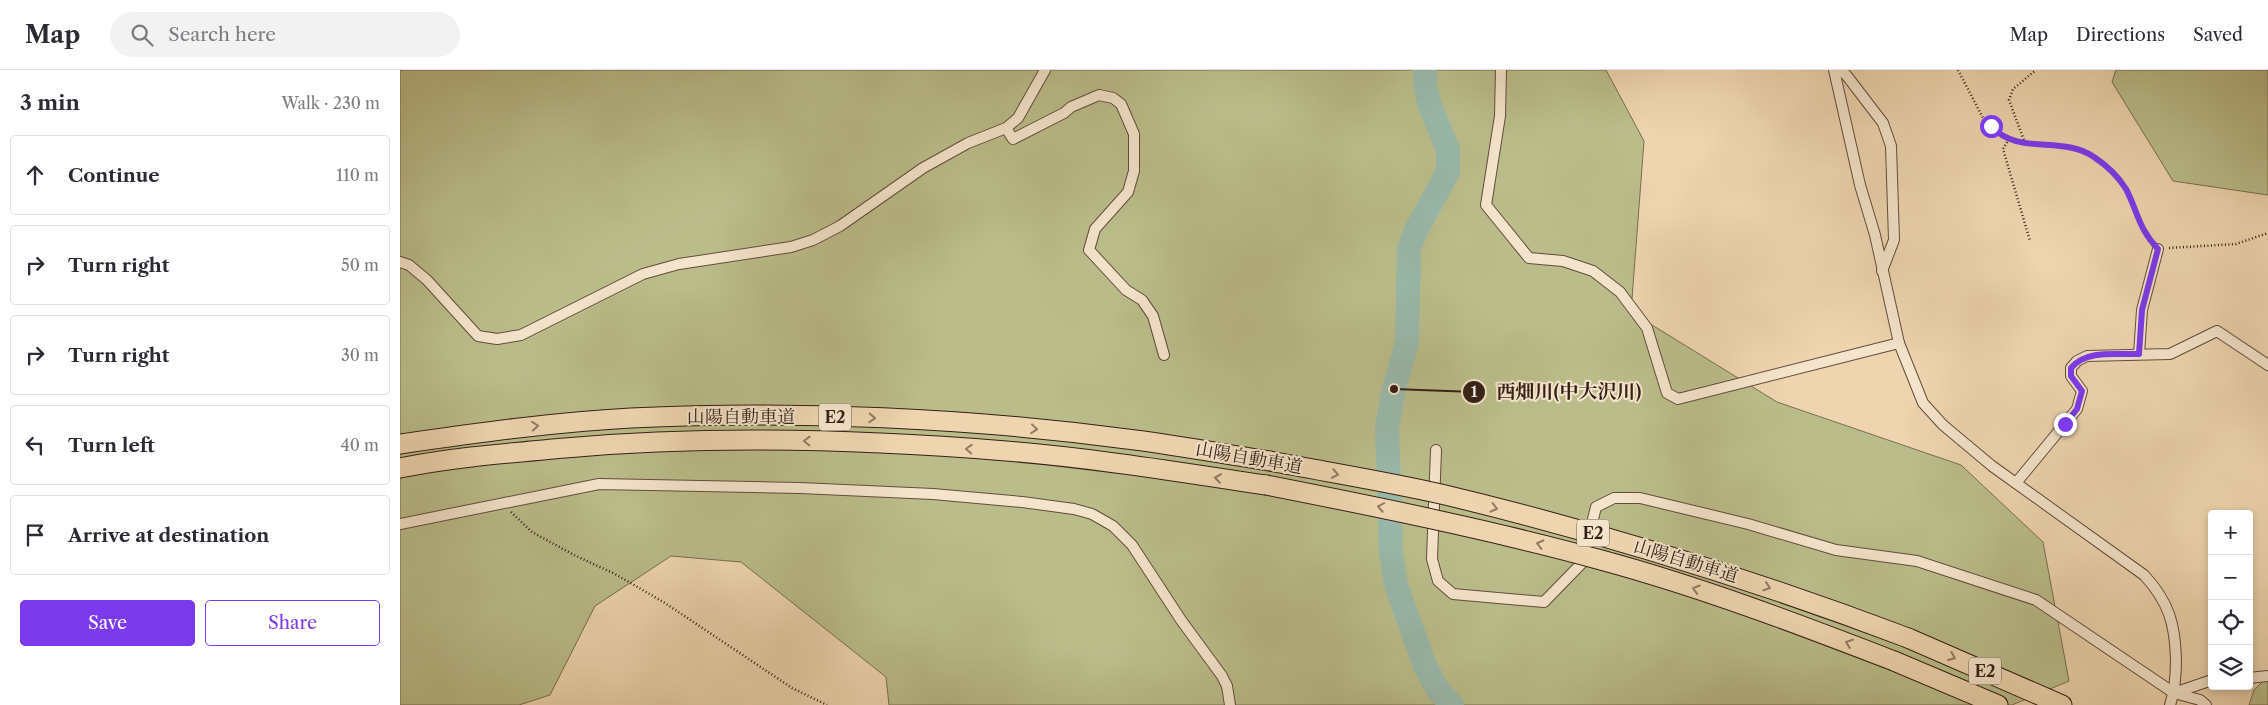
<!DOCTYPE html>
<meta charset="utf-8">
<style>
:root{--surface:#fff;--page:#f2f2f3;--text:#2b2b33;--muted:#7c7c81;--line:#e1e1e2;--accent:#7c3aed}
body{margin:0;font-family:"Libre Caslon Text","Noto Serif JP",serif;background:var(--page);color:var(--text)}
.controls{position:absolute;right:15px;bottom:15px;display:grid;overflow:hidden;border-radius:5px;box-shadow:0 2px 8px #0003}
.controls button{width:45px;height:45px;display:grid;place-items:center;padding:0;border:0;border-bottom:1px solid var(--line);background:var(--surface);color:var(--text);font:25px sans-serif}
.stop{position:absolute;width:15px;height:15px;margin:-11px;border:4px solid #7c3aed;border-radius:50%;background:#fff}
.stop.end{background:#7c3aed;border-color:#fff;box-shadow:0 1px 5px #0008}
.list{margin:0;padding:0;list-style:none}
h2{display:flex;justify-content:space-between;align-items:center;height:65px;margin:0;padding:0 20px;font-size:21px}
h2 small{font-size:16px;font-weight:400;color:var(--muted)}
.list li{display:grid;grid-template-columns:32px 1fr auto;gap:15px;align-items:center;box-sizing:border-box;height:80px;margin:0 10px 10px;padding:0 10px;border:1px solid var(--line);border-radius:5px}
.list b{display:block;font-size:19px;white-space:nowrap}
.list em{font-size:16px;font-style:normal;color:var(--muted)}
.actions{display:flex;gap:10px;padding:15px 20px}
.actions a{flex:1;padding:11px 0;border:1px solid var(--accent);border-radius:5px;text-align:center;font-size:18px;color:var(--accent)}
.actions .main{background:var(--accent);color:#fff}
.icon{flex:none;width:28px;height:28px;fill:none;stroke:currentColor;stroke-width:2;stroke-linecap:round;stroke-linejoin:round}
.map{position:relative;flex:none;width:1868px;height:635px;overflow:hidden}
header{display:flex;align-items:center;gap:30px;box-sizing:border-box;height:70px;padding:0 25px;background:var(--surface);border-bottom:1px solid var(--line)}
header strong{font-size:24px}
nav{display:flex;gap:28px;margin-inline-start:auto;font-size:18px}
.search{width:350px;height:45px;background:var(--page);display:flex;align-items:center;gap:12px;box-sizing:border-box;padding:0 18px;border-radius:28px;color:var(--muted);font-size:19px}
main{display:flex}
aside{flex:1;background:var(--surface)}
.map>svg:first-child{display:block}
</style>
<header>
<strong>Map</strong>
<div class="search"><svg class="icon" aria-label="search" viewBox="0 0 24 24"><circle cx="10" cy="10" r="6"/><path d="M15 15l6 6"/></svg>Search here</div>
<nav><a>Map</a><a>Directions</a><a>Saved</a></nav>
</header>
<main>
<aside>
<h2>3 min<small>Walk · 230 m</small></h2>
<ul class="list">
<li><svg class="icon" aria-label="ahead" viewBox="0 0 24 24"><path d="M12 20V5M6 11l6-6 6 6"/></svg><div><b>Continue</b></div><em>110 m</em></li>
<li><svg class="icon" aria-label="right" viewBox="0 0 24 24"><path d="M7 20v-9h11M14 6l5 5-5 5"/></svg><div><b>Turn right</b></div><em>50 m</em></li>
<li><svg class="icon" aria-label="right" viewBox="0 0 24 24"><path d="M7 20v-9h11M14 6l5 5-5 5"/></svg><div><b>Turn right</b></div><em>30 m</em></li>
<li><svg class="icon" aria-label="left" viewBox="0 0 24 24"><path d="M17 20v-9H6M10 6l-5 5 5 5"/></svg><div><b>Turn left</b></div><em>40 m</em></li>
<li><svg class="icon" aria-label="arrive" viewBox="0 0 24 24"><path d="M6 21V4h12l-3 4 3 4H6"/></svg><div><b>Arrive at destination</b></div></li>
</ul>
<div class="actions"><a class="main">Save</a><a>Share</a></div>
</aside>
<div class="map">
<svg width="1868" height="635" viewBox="0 0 1868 635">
<rect width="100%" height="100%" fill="#eed5af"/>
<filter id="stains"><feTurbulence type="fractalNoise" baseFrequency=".004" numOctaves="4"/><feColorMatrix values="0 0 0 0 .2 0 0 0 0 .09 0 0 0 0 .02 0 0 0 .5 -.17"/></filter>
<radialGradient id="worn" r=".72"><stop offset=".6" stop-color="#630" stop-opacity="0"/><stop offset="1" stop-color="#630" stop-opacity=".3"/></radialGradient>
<g fill="#babd8a" stroke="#786e50">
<polygon points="0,0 1206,0 1244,71 1231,242 1377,332 1561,395 1643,472 1669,611 1612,635 489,635 486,607 341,492 271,486 195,536 150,625 119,635 0,635"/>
<polygon points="1716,0 1868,0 1868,125 1773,111 1712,12"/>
<polygon points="1868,606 1868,635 1849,635 1854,620"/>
</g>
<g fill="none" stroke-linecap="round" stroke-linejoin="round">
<polyline stroke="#99b9ab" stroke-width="24" points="1025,0 1025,13 1029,33 1048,80 1048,102 1015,162 1009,180 1007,272 994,319 987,357 990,452 991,483 996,515 1025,596 1038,620 1052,635"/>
<defs>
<g id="street">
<polyline points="1101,0 1100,46 1086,135 1129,188 1163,191 1193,201 1220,222 1247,258 1267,323 1278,329 1499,273"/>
<path d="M 1434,0 L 1460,115 L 1475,165 L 1499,273 L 1523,333 L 1543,355 L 1592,396 L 1744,505 C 1769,532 1775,554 1776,589 C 1776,605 1775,620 1770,635"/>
<polyline points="1441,0 1447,6 1483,53 1491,76 1494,170 1482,201"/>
<polyline points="606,58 613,69 664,43 671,37 699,25 713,28 721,34 734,64 734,101 728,122 695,159 689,180 726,220 742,230 753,246 764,285"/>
<polyline points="0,192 9,195 27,210 78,266 97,269 121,265 243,204 279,194 391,177 413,170 440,156 523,98 568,73 606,58 618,48 645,0"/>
<polyline points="1739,284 1742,240 1758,179"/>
<polyline points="1036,380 1032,489 1038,511 1053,524 1144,532 1182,493 1196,437 1214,428 1240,428 1348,454 1436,480 1517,491 1636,530 1774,623 1800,630 1806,635"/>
<polyline points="1616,413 1677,339 1682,321 1671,306 1671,298 1677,291 1687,286 1770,284 1817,261 1868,295"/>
<polyline points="0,454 199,414 400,418 533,424 622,432 674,439 692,444 713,456 732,475 781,550 822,606 827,616 830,635"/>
<polyline points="1849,608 1868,606"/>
<polyline points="1774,623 1812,610"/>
</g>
<g id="highway">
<path d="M 0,374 C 77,363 154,352 231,348 C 395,340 572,348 735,370 C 780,376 825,384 870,391"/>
<path d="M 0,398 C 54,387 110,383 165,378 C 311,365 459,369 606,381 C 693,388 779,402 866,415"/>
<polyline points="1508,568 1662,635"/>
<polyline points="1494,591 1598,635"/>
</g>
</defs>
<use href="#street" stroke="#634c3c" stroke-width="12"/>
<use href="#highway" stroke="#351f16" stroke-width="21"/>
<g stroke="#351f16" stroke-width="2.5" stroke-dasharray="1 2.5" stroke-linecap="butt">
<polyline points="1558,0 1583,48 1598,64 1615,72 1676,78 1692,86 1710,99 1725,118 1746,166 1751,172"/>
<polyline points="1609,69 1603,79 1630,171"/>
<polyline points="1625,73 1609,30 1613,19 1636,0"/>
<polyline points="1769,178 1836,174 1868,163"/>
<polyline points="111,442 132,462 174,485 215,504 265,533 392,618 427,635"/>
</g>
<use href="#street" stroke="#f4e4cb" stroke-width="10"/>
<use href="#highway" stroke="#eed5af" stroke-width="19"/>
<defs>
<g id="highway-bridge">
<path d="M 870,391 C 927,402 984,411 1041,424 C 1200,462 1355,510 1508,568"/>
<path d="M 866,415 C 978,437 1091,460 1201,490 C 1301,517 1398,554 1494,591"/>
</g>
</defs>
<use href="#highway-bridge" stroke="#351f16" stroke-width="21" stroke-linecap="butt"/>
<use href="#highway-bridge" stroke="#eed5af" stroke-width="19"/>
</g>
<defs><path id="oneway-chevron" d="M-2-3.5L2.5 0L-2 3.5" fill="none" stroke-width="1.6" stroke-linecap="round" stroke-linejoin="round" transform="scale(1.25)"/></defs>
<g stroke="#927a62">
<use href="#oneway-chevron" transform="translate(472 348) rotate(3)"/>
<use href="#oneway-chevron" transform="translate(135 356) rotate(-5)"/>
<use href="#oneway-chevron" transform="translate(634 359) rotate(6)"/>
<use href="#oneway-chevron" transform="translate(407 371) rotate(-179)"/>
<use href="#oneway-chevron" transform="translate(569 379) rotate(-176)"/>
<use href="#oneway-chevron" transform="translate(935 404) rotate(11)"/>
<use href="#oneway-chevron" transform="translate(818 408) rotate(-172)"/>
<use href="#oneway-chevron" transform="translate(981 437) rotate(-169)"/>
<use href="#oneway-chevron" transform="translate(1094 438) rotate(14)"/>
<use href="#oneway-chevron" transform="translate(1140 474) rotate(-166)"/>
<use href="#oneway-chevron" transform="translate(1367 517) rotate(18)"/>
<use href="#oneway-chevron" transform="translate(1296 519) rotate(-163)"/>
<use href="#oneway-chevron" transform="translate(1449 573) rotate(-159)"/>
<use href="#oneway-chevron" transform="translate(1552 587) rotate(23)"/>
</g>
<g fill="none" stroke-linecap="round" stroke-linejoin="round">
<path stroke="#7c3aed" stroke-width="6" d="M 1591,56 C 1618,86 1662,65 1694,87 C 1706,95 1718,106 1726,119 C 1738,142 1738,158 1758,179 L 1742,240 L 1739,284 C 1717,285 1687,279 1671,298 L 1671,306 L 1682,321 L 1677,339 L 1665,354"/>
</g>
<g text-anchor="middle" stroke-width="4" stroke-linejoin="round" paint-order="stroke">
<g fill="#f4e4cb" stroke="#6e5a4c" stroke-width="1">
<rect x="419" y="333.5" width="32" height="27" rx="4"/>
<rect x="1177" y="449.5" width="32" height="27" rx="4"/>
<rect x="1569" y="587.5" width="32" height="27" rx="4"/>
</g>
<g font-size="16" font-weight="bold" fill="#351f16">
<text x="435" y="353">E2</text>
<text x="1193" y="469">E2</text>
<text x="1585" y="607">E2</text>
</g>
<g font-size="18" fill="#351f16" stroke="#f4e4cb">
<text x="341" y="353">山陽自動車道</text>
<text transform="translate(849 388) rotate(10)" y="6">山陽自動車道</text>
<text transform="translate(1286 491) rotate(17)" y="6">山陽自動車道</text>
</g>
</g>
<path fill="none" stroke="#351f16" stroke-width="2" d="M994 319L1074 322"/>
<g fill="#351f16" stroke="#f4e4cb" stroke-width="2">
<circle cx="994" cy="319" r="5"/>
<circle cx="1074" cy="322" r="12"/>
</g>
<g font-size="15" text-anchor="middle" font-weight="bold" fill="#fff">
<text x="1074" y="327">1</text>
</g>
<g font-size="19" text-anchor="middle" font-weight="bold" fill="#351f16" stroke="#f4e4cb" stroke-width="4" stroke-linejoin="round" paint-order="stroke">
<text x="1169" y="328">西畑川(中大沢川)</text>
</g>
<rect width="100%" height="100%" filter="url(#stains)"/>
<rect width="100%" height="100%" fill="url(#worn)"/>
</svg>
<div class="controls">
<button>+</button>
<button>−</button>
<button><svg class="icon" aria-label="locate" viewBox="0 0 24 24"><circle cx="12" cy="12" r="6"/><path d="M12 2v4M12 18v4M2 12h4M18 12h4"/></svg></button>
<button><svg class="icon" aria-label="layers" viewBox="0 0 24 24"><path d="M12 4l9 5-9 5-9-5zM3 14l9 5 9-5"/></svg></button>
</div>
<div class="stop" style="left:1591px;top:56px"></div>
<div class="stop end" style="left:1665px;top:354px"></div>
</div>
</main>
